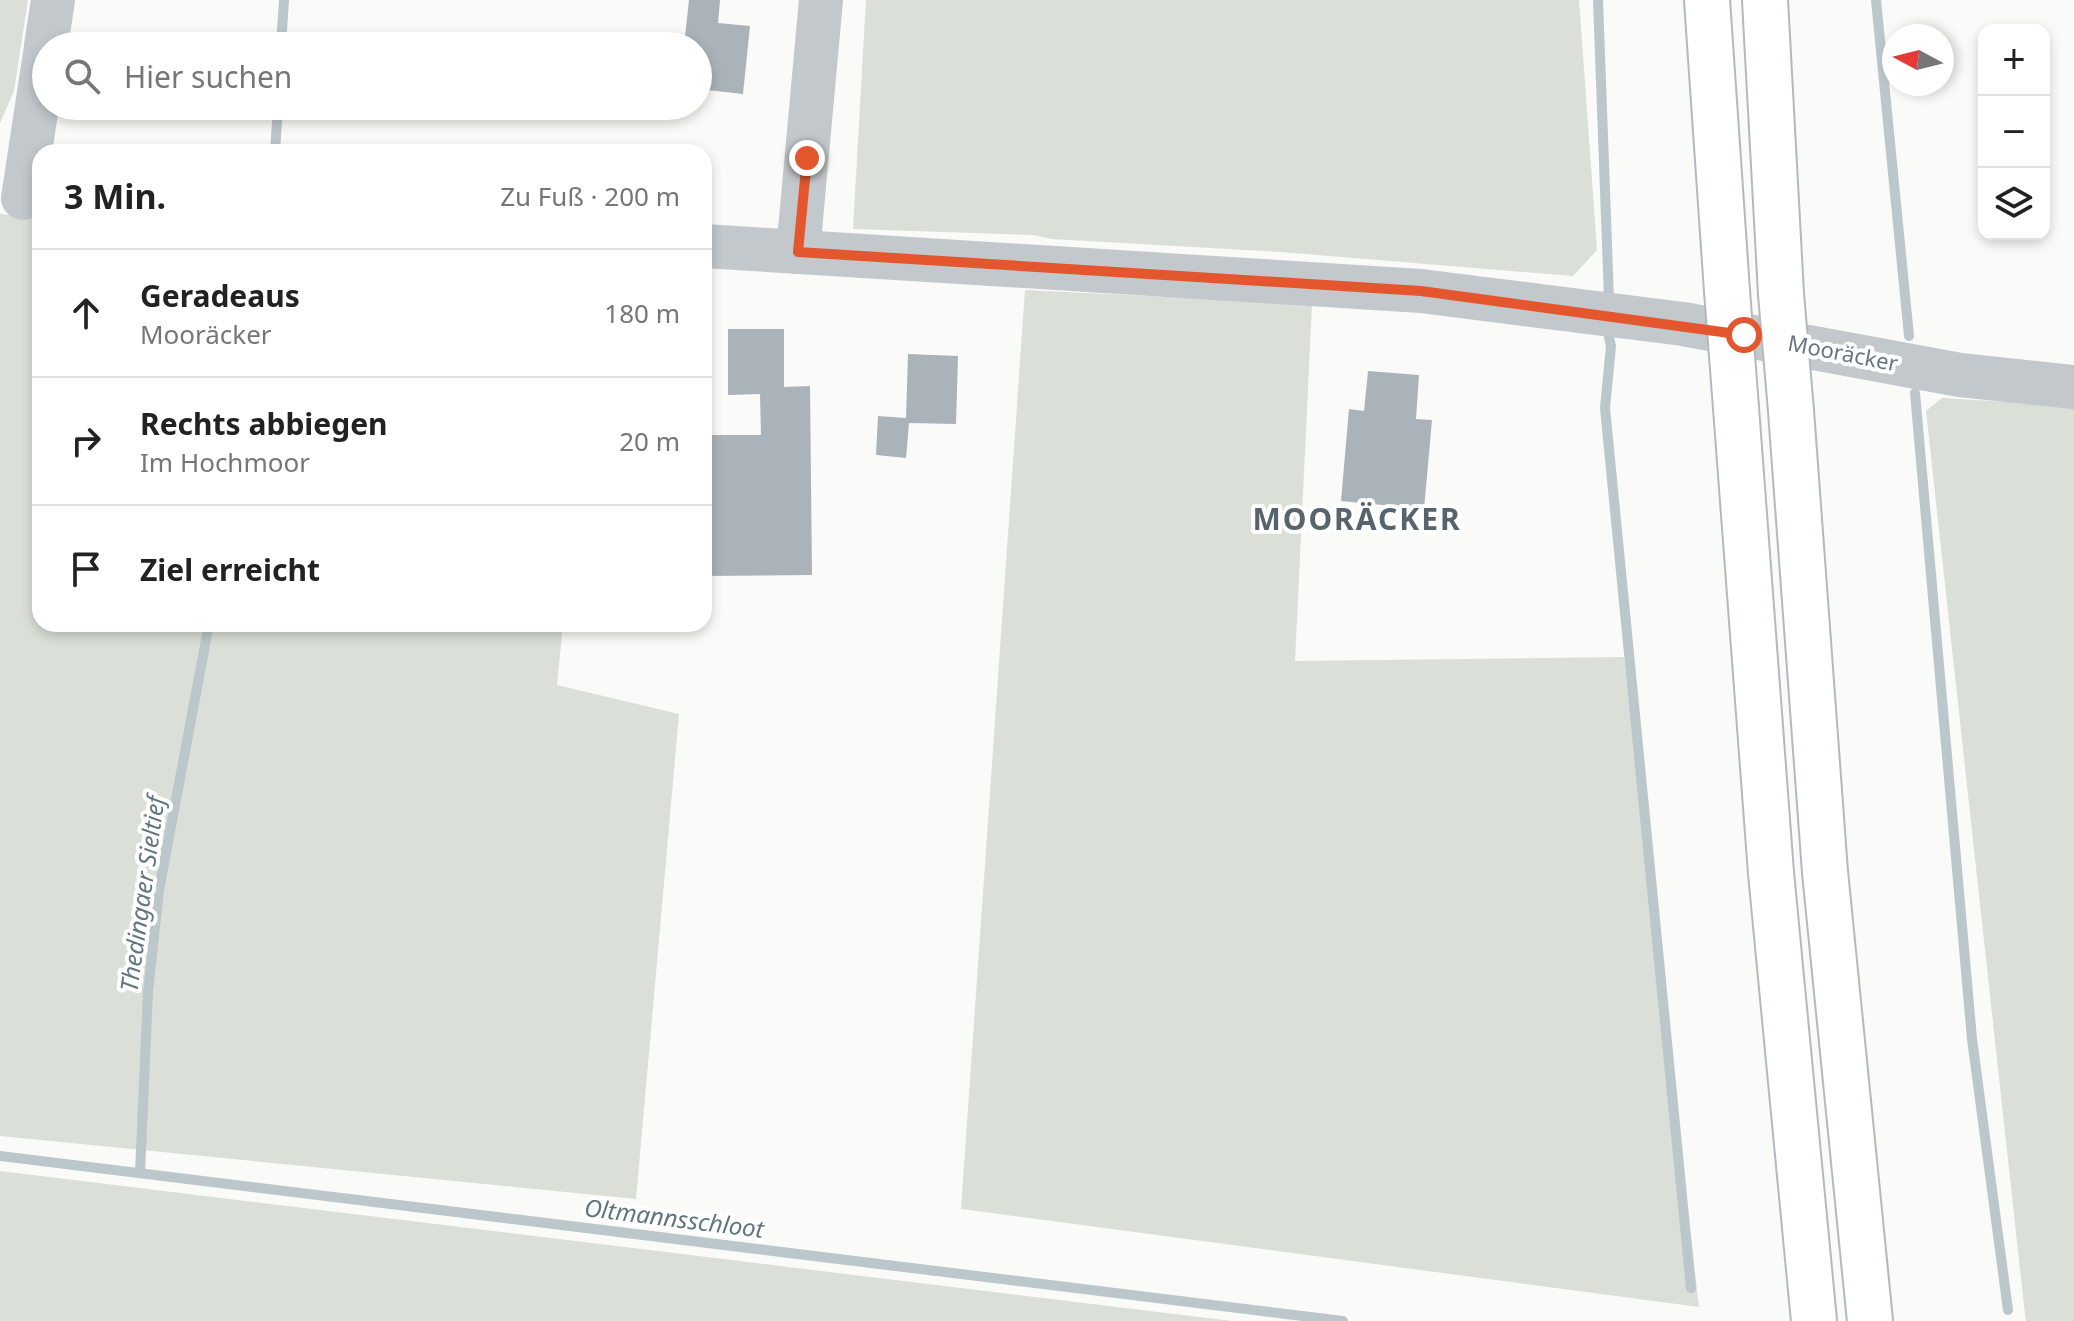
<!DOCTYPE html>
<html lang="de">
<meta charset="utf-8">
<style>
:root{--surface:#fff;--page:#f6f6f6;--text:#222;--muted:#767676;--line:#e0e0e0}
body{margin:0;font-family:"Noto Sans",sans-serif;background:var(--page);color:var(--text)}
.controls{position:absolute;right:24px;top:24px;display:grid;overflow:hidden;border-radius:16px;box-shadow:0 4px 12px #0003}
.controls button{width:72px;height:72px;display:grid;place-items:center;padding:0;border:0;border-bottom:2px solid var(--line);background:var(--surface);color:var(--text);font:40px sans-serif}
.compass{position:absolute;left:1882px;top:24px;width:72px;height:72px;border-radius:50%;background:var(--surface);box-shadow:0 4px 12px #0003;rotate:277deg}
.stop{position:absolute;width:24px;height:24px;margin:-18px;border:6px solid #e4572e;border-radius:50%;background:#fff}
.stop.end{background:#e4572e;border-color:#fff;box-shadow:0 2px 8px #0008}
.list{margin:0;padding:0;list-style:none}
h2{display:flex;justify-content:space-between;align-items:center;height:104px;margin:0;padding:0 32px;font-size:34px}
h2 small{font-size:26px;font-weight:400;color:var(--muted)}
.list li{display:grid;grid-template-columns:52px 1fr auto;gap:24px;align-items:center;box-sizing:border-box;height:128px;padding:0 32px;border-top:2px solid var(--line)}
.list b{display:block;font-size:30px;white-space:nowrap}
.list p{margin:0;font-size:26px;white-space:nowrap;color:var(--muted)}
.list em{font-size:26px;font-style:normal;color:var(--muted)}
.icon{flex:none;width:44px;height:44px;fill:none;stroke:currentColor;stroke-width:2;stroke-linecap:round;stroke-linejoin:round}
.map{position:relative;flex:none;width:2074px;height:1321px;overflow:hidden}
.search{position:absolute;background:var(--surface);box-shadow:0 4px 12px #0003;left:32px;top:32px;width:680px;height:88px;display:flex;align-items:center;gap:20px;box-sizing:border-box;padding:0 28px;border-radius:44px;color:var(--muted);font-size:30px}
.panel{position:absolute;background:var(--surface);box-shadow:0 4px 12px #0003;left:32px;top:144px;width:680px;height:488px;border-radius:24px}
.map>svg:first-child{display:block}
</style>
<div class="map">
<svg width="2074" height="1321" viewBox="0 0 2074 1321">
<rect width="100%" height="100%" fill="#fafaf8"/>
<g fill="#dadfd7">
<polygon points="0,0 28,0 14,91 0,123"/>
<polygon points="866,0 1579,0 1597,250 1573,276 1281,252 1052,239 1033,235 853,229"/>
<polygon points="0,214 40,218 40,624 563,624 557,685 679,714 636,1199 0,1136"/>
<polygon points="1025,290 1312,304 1295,661 1624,657 1699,1307 961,1209"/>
<polygon points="1942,398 2074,406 2074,1321 2026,1321 2025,1315 1926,411"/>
<polygon points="0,1171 1232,1321 0,1321"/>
</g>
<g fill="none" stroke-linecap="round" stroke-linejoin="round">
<g stroke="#bbc7cb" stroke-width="10">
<polyline points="1598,0 1609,299"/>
<polyline points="1876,0 1909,336"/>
<polyline points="281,46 284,0"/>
<polyline points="275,152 278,106"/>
<polyline points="1608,333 1611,346 1605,408 1691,1288"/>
<polyline points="1915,393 1972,1039 2008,1310"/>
<polyline points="0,1156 1343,1321"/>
<polyline points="140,1173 148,992 159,890 209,624"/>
</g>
</g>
<g fill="#aab3b9">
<polygon points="689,0 720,0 718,23 750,26 743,94 698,89 698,46 684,46"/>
<polygon points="728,329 784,329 784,387 810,386 812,575 704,576 704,435 761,435 760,394 728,395"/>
<polygon points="908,354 958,356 956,424 909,423 906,458 876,455 878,416 906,418"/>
<polygon points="1368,371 1419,375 1416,419 1432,420 1424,509 1341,501 1349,409 1364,411"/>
</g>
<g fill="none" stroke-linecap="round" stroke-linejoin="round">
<defs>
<g id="highway">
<polyline points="1707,0 1727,291"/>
<polyline points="1765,0 1781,294"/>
<polyline points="1736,408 1771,873 1814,1321"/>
<polyline points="1791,411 1825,872 1870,1321"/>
</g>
</defs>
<use href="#highway" stroke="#b4b9bd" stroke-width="48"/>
<g stroke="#c3c8cc" stroke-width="44">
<polyline points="46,46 53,0"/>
<polyline points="23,198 46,47"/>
<polyline points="704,246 1421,291 1683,324 1960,375 2074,387"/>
<polyline points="798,252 821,0"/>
</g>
<use href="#highway" stroke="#fff" stroke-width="44"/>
<defs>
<g id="highway-bridge">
<polyline points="1727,291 1736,408"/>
<polyline points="1781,294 1791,411"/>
</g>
</defs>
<use href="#highway-bridge" stroke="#b4b9bd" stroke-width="48" stroke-linecap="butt"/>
<use href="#highway-bridge" stroke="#fff" stroke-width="44"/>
</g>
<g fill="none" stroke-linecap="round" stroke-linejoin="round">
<polyline stroke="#e4572e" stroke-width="10" points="807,158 798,252 1421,291 1744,335"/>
</g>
<g text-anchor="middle" stroke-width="8" stroke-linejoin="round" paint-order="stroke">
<g font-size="22" fill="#657683" stroke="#fff">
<text transform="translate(1843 353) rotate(11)" y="8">Mooräcker</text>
</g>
<g font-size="24" font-style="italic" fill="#60757c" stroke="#fff">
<text transform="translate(143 894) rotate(-82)" y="8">Thedingaer Sieltief</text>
<text transform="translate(674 1219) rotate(7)" y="8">Oltmannsschloot</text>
</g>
<g font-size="30" font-weight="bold" letter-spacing="2" fill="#57646e" stroke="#fff">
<text x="1357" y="530">MOORÄCKER</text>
</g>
</g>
</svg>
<div class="controls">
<button>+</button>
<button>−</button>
<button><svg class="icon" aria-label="layers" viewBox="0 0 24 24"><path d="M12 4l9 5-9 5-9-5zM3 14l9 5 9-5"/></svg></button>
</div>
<svg class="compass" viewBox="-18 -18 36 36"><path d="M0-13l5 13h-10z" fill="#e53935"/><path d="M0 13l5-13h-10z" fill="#767676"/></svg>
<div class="stop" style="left:1744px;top:335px"></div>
<div class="stop end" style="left:807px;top:158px"></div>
<div class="search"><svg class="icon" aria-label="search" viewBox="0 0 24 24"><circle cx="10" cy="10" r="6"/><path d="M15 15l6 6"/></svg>Hier suchen</div>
<section class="panel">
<h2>3 Min.<small>Zu Fuß · 200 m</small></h2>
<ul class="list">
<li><svg class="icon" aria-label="ahead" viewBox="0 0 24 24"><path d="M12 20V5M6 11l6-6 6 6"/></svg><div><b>Geradeaus</b><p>Mooräcker</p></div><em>180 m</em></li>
<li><svg class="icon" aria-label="right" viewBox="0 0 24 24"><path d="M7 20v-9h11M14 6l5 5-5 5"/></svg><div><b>Rechts abbiegen</b><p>Im Hochmoor</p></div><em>20 m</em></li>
<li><svg class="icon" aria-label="arrive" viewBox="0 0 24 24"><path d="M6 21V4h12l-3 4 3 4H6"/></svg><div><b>Ziel erreicht</b></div></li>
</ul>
</section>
</div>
